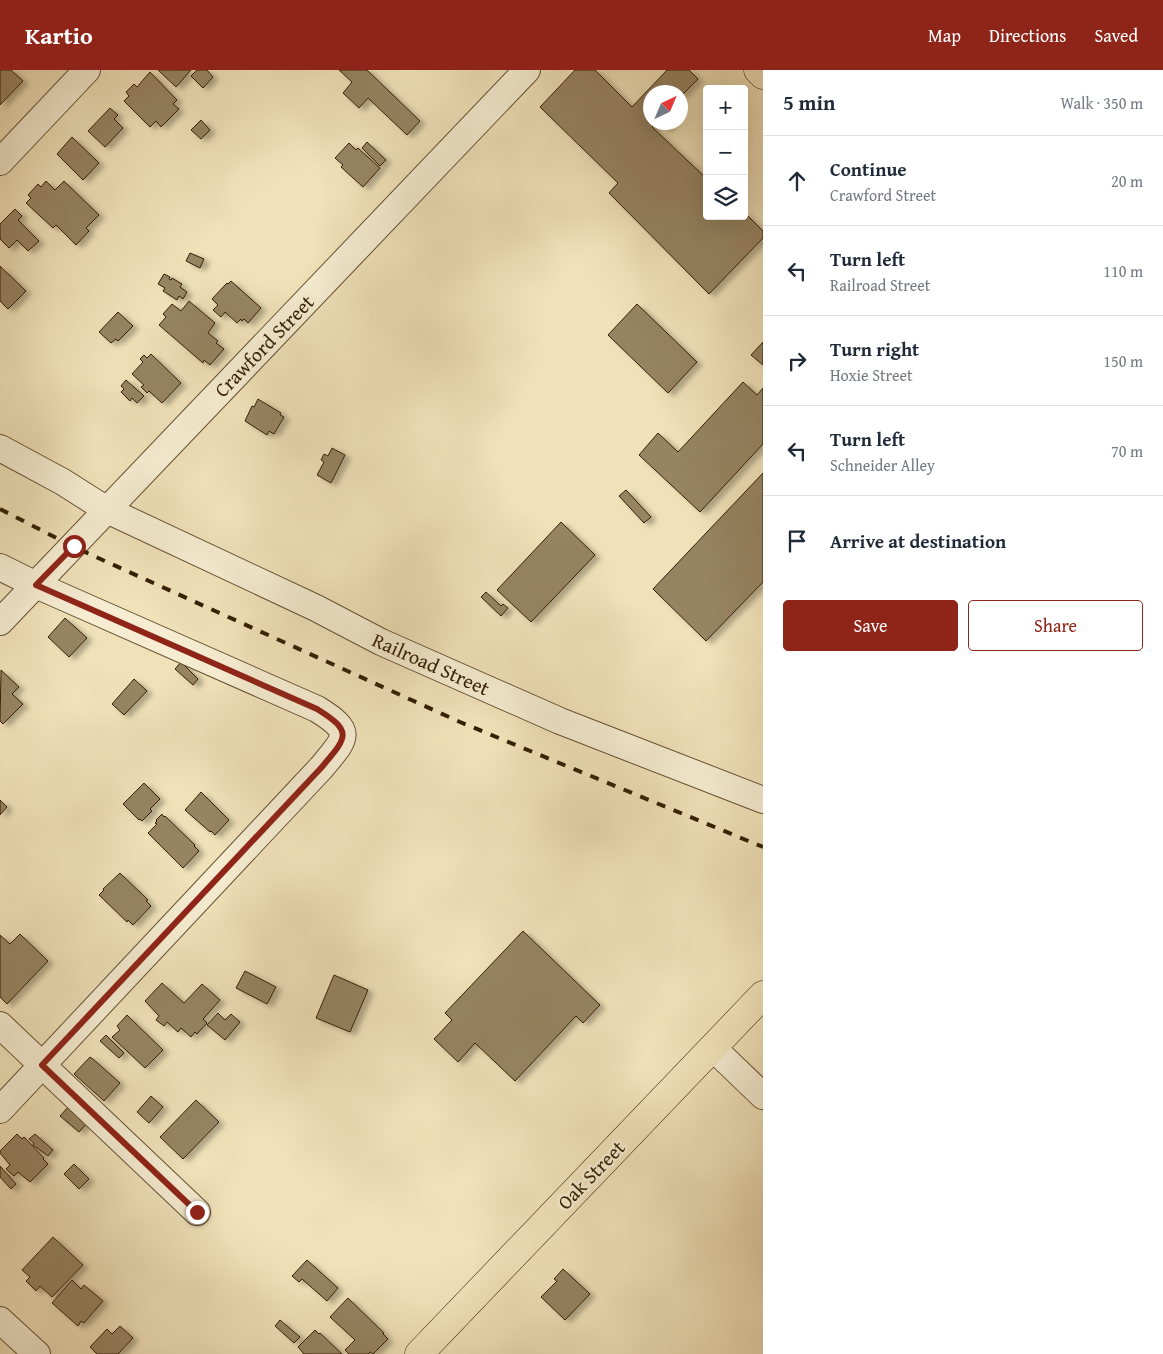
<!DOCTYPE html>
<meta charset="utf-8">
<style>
:root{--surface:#fff;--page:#f6f6f7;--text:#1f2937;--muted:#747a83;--line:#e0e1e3;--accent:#8f2418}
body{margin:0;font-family:"Gentium Book Plus",serif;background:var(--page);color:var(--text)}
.controls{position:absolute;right:15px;top:15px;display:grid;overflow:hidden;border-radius:5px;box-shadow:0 5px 20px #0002}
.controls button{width:45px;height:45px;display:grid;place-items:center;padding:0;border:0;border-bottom:1px solid var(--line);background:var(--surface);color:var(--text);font:25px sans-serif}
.compass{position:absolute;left:643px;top:15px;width:45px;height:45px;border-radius:50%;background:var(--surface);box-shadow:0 5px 20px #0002;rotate:44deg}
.stop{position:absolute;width:15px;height:15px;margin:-11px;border:4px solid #8f2418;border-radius:50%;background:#fff}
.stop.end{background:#8f2418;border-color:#fff;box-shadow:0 1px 5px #0008}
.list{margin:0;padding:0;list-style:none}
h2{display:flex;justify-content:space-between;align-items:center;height:65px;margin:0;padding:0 20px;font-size:21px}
h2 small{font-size:16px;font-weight:400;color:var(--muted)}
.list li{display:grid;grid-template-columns:32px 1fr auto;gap:15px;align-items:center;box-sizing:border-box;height:90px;padding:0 20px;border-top:1px solid var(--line)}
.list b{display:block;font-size:19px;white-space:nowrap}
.list p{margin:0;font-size:16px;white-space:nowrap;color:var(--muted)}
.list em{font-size:16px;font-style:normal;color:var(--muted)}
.actions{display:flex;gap:10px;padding:15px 20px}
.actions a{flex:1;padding:11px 0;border:1px solid var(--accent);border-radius:5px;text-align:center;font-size:18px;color:var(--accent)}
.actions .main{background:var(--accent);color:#fff}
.icon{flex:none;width:28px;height:28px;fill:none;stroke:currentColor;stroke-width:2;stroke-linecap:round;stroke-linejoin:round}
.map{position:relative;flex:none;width:763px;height:1284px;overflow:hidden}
header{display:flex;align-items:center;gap:30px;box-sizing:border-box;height:70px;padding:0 25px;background:var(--accent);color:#fff}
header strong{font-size:24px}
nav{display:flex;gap:28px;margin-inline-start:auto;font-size:18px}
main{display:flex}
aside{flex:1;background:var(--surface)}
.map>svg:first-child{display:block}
</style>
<header>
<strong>Kartio</strong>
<nav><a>Map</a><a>Directions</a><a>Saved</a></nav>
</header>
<main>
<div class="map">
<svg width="763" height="1284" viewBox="0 0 763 1284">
<defs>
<filter id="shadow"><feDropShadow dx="5.5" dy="3" stdDeviation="2.5" flood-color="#0004"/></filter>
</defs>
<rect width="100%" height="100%" fill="#f0e1b8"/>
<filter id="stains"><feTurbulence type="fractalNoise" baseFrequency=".004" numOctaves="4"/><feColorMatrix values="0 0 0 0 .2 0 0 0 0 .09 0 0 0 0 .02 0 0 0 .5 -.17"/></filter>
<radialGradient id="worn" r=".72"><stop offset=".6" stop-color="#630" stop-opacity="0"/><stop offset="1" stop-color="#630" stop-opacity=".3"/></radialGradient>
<g fill="#968462" stroke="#351f04" filter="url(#shadow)">
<polygon points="0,0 11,0 23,11 0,35"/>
<polygon points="158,0 191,0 176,17"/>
<polygon points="197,0 207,0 213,7 203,18 191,6"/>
<polygon points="339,0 367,0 420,51 407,65 368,28 359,38 343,23 352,12"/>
<polygon points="575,0 595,0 632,37 667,0 689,0 698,9 680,27 680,22 650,22 650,52 656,52 652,57 707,109 707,146 744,146 744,142 763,161 763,168 709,224 609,123 618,113 540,37"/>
<polygon points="150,2 177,30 173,34 179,39 161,57 156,51 150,57 124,31 129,26 126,22 134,14 137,17"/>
<polygon points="110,38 118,45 114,49 123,58 105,77 88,61"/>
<polygon points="201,50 210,60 201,69 191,60"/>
<polygon points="658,52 672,52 665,59"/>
<polygon points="72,67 99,93 83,110 57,84"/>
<polygon points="367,72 386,90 380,96 362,78"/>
<polygon points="349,73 356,80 358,78 380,98 363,117 341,97 343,95 335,88"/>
<polygon points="46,111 55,120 64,111 99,145 86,158 89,161 76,175 56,155 53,158 26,133 31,128 28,125 38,114 41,117"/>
<polygon points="15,139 22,146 18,150 39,171 28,181 17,170 9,178 0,169 0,154"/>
<polygon points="190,183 204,189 200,198 186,191"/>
<polygon points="0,196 26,221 8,239 0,231"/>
<polygon points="164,204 170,207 169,209 171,210 172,208 182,214 180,217 187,222 183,229 179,226 177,230 163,221 165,218 158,214"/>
<polygon points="231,211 261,238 248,253 244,249 242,251 241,249 237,253 225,242 221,247 213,240 218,235 212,229 227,213 228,214"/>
<polygon points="189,231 215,253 208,263 218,271 216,273 224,279 210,295 204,290 203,293 159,255 166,247 163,244 172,234 181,241"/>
<polygon points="637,234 697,292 668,323 608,265"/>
<polygon points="118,242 133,256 118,271 116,269 111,273 99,262"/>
<polygon points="763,272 763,295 751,285"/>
<polygon points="151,284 181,313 162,333 149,321 147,323 141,317 144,315 132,304 143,292 140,289 144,285 147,288"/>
<polygon points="126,310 144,326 137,333 132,328 130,331 121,322 124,319 121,316"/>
<polygon points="743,312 757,325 763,318 763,374 700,442 639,385 658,363 678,382"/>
<polygon points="258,329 281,343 280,345 284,347 274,364 269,361 267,365 245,351 252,336 254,337"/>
<polygon points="332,378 345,385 331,413 317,405 324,392 321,390 324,384 328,386"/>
<polygon points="763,403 763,512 706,571 653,519"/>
<polygon points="626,420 651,447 644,453 619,426"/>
<polygon points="561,452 595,485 531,552 497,520"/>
<polygon points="486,522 501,536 503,534 508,538 501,546 481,527"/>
<polygon points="65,548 87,568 69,587 48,567"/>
<polygon points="181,592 198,609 193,615 175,599"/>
<polygon points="1,600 19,617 12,624 23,634 3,654 0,651"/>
<polygon points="134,609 147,621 124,645 112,634"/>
<polygon points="144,713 160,729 150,739 152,741 142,751 140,749 139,750 123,734"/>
<polygon points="201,722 229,750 215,765 211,761 210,762 185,740"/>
<polygon points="0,730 7,737 0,745"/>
<polygon points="162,744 164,747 165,746 195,775 194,776 199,781 183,798 148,763 157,754 155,753 157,751 156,750"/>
<polygon points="120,803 148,830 146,831 151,836 133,855 128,850 127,852 99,825 104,820 103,819"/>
<polygon points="523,861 600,935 583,953 576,946 515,1011 475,973 458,992 434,969 452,950 445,943"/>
<polygon points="20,864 48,891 7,934 0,927 0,865 10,874"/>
<polygon points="245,901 276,917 267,934 236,918"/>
<polygon points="334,905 368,920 350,962 316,948"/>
<polygon points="162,913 184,933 202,914 220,930 203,949 207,953 197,964 195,962 191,967 181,958 178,962 167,952 164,956 156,950 159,946 145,931"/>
<polygon points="218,943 225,950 231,944 240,952 225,970 207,955"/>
<polygon points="127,945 163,980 145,998 112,967 120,960 117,956"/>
<polygon points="106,965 124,983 119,988 100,971"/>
<polygon points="90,987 93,989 120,1013 104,1031 74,1004"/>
<polygon points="151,1026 163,1037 149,1053 137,1042"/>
<polygon points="196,1030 219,1052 183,1089 160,1067"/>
<polygon points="69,1036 88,1052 79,1062 60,1046"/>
<polygon points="17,1064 22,1069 24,1067 44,1088 43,1089 48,1094 30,1112 18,1102 14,1106 6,1099 10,1095 0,1083 0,1081"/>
<polygon points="35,1064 53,1080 48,1086 33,1075 34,1073 29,1069"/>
<polygon points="74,1094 89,1109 79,1119 64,1104"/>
<polygon points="0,1096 16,1114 11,1119 0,1107"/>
<polygon points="53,1167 83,1195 52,1227 40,1216 36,1221 26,1211 30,1207 22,1200"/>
<polygon points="307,1190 338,1218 327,1231 302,1209 299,1212 292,1206"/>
<polygon points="563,1199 590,1224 565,1250 541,1227 557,1211 554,1209"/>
<polygon points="72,1210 81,1219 84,1215 103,1231 84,1253 81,1251 78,1256 52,1233"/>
<polygon points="348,1228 384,1263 383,1264 388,1269 373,1284 370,1282 368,1284 349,1284 345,1280 355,1270 330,1247"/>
<polygon points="280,1250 300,1267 294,1273 275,1256"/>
<polygon points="120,1256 133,1268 118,1284 97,1284 90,1277 107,1259 112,1264"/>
<polygon points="315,1260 319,1264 320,1263 342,1284 304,1284 298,1277"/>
</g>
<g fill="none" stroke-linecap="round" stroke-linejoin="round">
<defs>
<g id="minor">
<polyline points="0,92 87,0"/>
<polyline points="0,378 63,412 107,440 316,538 381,572 560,651 763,730"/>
<path d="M 0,497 L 36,515 L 317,639 C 354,662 347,667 321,698 L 0,1040"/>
<polyline points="0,552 527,0"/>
<polyline points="0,955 197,1142"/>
<polyline points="713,978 763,1026"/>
<polyline points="0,1250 37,1284"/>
</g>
<g id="major">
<polyline points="758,0 763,5"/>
<polyline points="419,1284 763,925"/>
</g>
</defs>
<use href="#minor" stroke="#645031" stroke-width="28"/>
<use href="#major" stroke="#351f04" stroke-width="29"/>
<use href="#minor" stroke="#f5ecd1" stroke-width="26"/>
<use href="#major" stroke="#f0e1b8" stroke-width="28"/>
<polyline stroke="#351f04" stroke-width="4" stroke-dasharray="9 9" stroke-linecap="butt" points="0,439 74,477 460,652 763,777"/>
</g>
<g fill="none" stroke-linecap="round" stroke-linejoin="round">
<path stroke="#8f2418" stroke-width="6" d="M 74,476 L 36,515 L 317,639 C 354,662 347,667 321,698 L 42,995 L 197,1142"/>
</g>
<g text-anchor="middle" stroke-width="5" stroke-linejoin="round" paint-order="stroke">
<g font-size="20" fill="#351f04" stroke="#f5ecd1">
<text transform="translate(264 276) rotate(-46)" y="7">Crawford Street</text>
<text transform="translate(431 594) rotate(24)" y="7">Railroad Street</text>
<text transform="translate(591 1105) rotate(-46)" y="7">Oak Street</text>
</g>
</g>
<rect width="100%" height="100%" filter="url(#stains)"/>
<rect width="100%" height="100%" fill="url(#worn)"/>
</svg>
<div class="controls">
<button>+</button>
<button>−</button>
<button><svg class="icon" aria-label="layers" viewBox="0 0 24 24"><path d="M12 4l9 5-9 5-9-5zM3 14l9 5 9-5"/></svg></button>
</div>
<svg class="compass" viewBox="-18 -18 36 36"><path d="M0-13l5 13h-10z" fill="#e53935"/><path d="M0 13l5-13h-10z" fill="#747a83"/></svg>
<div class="stop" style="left:74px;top:476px"></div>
<div class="stop end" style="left:197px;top:1142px"></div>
</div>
<aside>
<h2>5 min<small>Walk · 350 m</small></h2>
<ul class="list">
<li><svg class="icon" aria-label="ahead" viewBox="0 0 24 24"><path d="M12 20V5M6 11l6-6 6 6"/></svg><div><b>Continue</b><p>Crawford Street</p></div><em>20 m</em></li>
<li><svg class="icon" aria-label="left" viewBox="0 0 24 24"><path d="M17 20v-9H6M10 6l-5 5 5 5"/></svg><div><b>Turn left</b><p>Railroad Street</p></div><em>110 m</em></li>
<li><svg class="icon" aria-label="right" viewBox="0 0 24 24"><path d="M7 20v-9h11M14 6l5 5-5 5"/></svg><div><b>Turn right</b><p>Hoxie Street</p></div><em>150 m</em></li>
<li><svg class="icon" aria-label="left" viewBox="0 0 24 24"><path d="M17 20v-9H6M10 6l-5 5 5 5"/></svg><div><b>Turn left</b><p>Schneider Alley</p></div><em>70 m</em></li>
<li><svg class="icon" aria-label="arrive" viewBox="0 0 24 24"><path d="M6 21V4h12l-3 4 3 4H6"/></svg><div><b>Arrive at destination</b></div></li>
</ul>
<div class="actions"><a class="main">Save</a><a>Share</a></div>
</aside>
</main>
